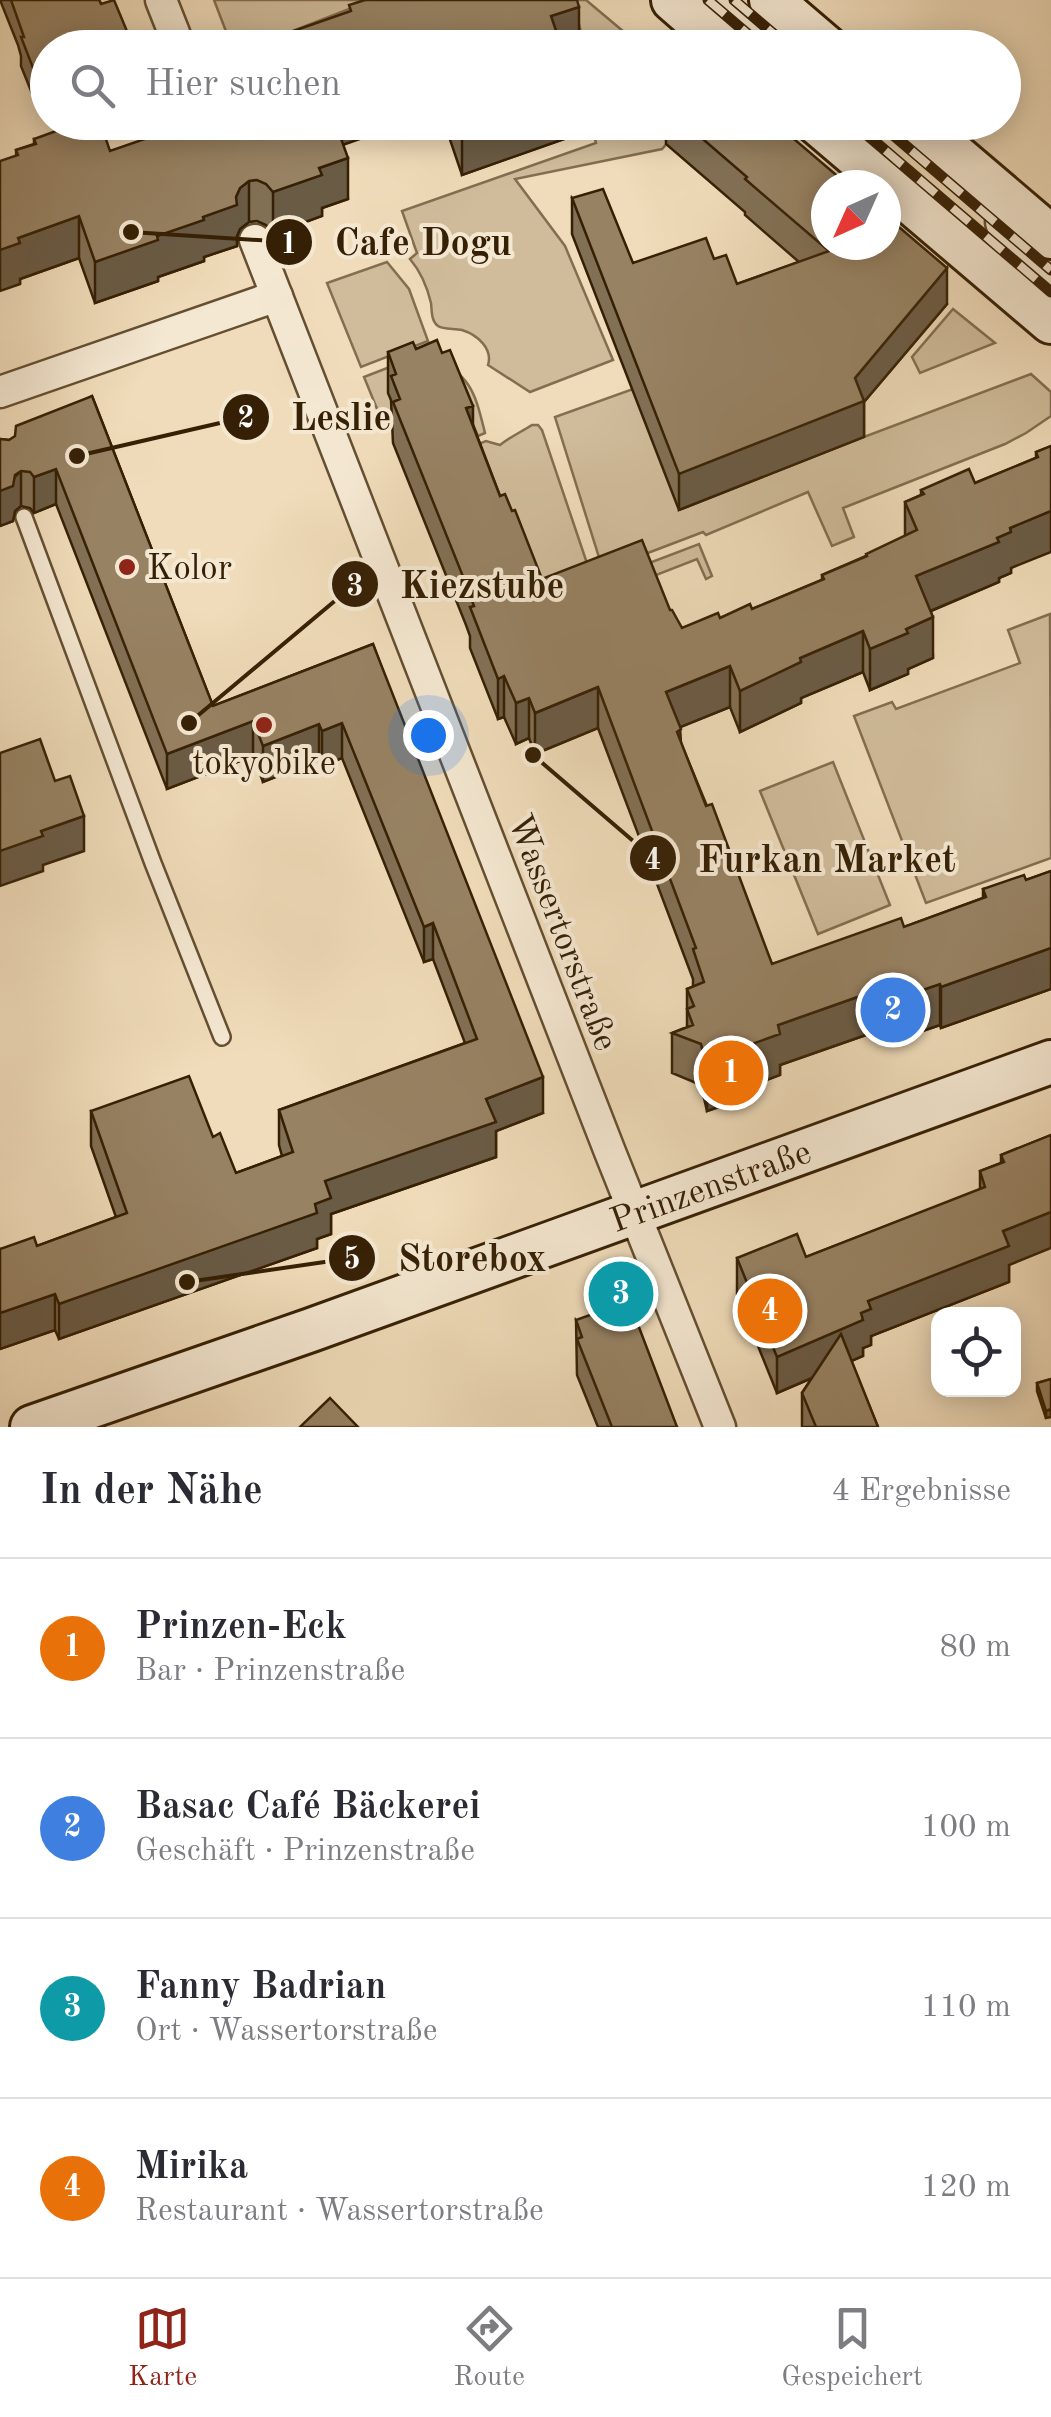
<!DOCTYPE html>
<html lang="de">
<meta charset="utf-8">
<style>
:root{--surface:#fff;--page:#f7f7f7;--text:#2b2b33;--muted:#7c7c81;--line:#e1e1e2;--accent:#8f2418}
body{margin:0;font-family:"Old Standard TT",serif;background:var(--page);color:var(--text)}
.controls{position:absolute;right:30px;bottom:30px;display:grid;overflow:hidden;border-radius:20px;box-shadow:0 5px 25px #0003}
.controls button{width:90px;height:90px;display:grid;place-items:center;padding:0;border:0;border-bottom:2px solid var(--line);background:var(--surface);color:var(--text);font:50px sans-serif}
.compass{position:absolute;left:811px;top:170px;width:90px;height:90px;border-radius:50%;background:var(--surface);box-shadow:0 5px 25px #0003;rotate:225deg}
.you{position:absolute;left:428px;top:735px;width:35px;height:35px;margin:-25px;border:8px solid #fff;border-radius:50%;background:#1a73e8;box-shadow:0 0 0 15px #1a73e833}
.badge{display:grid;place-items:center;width:65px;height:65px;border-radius:50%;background:var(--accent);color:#fff;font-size:32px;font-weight:700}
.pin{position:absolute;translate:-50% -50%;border:5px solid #fff;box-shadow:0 2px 10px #0006}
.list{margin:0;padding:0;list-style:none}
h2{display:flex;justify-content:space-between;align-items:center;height:130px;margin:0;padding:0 40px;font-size:42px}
h2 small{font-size:32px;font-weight:400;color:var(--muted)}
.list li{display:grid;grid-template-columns:65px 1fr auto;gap:30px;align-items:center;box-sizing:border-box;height:180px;padding:0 40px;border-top:2px solid var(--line)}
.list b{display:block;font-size:38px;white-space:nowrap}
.list p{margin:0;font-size:32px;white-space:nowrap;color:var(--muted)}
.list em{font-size:32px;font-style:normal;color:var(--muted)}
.icon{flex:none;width:55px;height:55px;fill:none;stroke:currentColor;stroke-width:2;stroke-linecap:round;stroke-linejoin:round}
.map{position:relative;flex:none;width:1051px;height:1427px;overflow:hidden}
.search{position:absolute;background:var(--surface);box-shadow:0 5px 25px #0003;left:30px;right:30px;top:30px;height:110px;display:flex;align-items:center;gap:25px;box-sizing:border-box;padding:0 35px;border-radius:55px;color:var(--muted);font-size:38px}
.sheet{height:850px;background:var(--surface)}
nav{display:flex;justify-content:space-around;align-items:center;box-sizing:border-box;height:140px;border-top:2px solid var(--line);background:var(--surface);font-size:28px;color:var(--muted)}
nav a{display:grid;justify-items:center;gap:5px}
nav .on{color:var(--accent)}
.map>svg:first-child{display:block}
</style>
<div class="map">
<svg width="1051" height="1427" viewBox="0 0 1051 1427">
<rect width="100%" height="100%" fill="#f0dcba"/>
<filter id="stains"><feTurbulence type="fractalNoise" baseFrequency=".002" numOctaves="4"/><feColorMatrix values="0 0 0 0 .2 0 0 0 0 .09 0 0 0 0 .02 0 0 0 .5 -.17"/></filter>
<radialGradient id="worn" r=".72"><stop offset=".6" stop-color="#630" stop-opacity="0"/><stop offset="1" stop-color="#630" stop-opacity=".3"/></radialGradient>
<g fill="#d0bc9b" stroke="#836e50" stroke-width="2.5">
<polygon points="214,0 372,0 249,48 232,47"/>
<path d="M 551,0 L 586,0 L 636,42 L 619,47 L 582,47 C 582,17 575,16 551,0 Z"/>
<path d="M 634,123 L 685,123 L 662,149 L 515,179 L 565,246 L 613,360 L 530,392 L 488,365 C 493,349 478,335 462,330 C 455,328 444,330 438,326 C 431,321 432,311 431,303 C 427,286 421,272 410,259 L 417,253 L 402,211 L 596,143 L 594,135 Z"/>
<polygon points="387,262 409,289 428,341 361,367 327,283"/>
<polygon points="953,309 995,343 920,373 912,357"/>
<path d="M 431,351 C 471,382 473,384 485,433 L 478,436 L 468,413 L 389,393 L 396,415 L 382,421 L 364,377 Z"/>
<polygon points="1031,374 1051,392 1051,416 1026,433 1005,444 843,508 854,537 832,546 808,492 706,535 703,532 603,570 555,417 633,389 864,437"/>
<path d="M 532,425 L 538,425 L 542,430 L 594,584 L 699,544 L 712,576 L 706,579 L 697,559 L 533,623 L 466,449 L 486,441 L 500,445 C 510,437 521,432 532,425 Z"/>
<polygon points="1050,614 1051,858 926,903 854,716 892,702 896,709 1020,663 1008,630"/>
<polygon points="833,762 890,905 818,934 760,791"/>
</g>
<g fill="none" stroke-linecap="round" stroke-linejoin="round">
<defs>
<g id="lane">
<polyline points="723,0 778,48"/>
<path d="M 1003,203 C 997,209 992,216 994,225 C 997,242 1037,269 1051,281"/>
<polyline points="24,517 153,863 222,1037"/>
</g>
<g id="street">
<polyline points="161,0 180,48"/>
<polyline points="255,240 610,1152 720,1427"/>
<polyline points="0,392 277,296"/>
</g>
<g id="secondary">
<polyline points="673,0 728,48"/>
<polyline points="771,0 827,48"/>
<polyline points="816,122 1051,322"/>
<polyline points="916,122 1051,237"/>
<path id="s1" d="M 32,1427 L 311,1330 L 1051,1062"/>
</g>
</defs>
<use href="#lane" stroke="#644f32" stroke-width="20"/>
<use href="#street" stroke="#644f32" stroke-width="35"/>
<use href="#secondary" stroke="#362005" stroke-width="48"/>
<use href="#lane" stroke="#f5e8d2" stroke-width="15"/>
<use href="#street" stroke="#f5e8d2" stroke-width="30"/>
<use href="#secondary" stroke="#f5e8d2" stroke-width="42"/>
<defs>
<g id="rail">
<polyline points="708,0 764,48"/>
<polyline points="734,0 790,48"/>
<polyline points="852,122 1051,292"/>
<polyline points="878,122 1051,270"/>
</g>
</defs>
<use href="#rail" stroke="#362005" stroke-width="11"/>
<use href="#rail" stroke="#f5e8d2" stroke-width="8" stroke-dasharray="22" stroke-linecap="butt"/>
</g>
<g fill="#827055" stroke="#362005" stroke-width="2.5">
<polygon points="0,0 99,0 129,48 48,48 48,96 35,101 21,66 21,56 18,45"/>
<polygon points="444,122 578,122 578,134 462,175"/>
<polygon points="666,122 774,122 947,304 864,402 864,437 679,510 572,234 572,198 633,263 714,259 737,284 799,262 745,215 745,212 666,144"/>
<polygon points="211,128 218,131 343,145 348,199 322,208 322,216 273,234 266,225 257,221 249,222 240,229 237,236 237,246 204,257 204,261 158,277 158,281 95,303 79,258 20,279 20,284 16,150 34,144 34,139 110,151"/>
<polygon points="416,349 442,353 473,425 500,496 542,579 670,610 682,628 752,609 822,580 822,575 866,556 905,536 905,502 921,495 921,490 975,483 1036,458 1036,452 1051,446 1011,568 1011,573 999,578 999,582 931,611 933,658 908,669 908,674 870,690 863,672 801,698 801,703 740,732 730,707 680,727 681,743 772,964 904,927 983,898 983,889 1026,880 1051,871 1051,989 941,1028 940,1025 899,1039 895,1029 884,1033 883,1029 780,1065 780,1075 756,1084 756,1094 707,1111 701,1085 672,1073 672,1033 687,1027 687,989 693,987 693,979 598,728 535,754 529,738 516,744 504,717 498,719 470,648 470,636 466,625 393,443 391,400 388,393 388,352"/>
<polygon points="92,396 213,706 373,644 543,1113 496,1131 496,1157 331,1214 331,1234 317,1239 317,1248 59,1339 55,1330 0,1349 0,1249 37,1246 116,1217 91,1146 91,1111 213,1137 236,1173 282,1156 279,1145 279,1110 465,1043 433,959 424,962 342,758 322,766 319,760 263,782 253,756 167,789 56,504 34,513 30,508 21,506 15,511 13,521 0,526 0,439 9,440"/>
<polygon points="1051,1135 1009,1265 1009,1282 871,1336 871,1345 863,1348 863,1356 851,1361 878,1427 802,1427 802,1393 812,1378 777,1393 737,1294 737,1258 806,1257 980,1190 980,1171 1001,1163 1001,1155"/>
<polygon points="576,1320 677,1427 598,1427 577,1375"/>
<polygon points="1051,1379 1046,1418 1037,1391 1037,1383"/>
</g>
<g fill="#6a5b45" stroke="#362005" stroke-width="2.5">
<polygon points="579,7 579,48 551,48 551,16"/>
<polygon points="129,36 129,48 99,48"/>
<polygon points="48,68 48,96 35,101 35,73"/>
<polygon points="331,122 408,122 334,148"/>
<polygon points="493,122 578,122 578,134 462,175 462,133"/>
<polygon points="348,158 348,199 322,208 322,216 273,234 273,192 319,168"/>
<polygon points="249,181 249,222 240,229 237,236 237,246 204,257 204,261 158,277 158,281 95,303 95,262 203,217 236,197 240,188"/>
<polygon points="79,216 79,258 20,279 20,284 0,291 0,250 18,238"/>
<polygon points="947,268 947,304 864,402 864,437 679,510 679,474 855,378"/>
<polygon points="473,406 473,446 466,408"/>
<polygon points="56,469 56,504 34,513 34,477"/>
<polygon points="21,471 21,506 15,511 13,521 0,526 0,491"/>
<polygon points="1051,511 1051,552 1011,568 1011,573 999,578 999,582 916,617 916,576 997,538 1010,528"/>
<polygon points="933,617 933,658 908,669 908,674 870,690 870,649 906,629"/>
<polygon points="863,631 863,672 801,698 801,703 740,732 740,691 800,658"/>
<polygon points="730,666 730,707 666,733 666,692"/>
<polygon points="504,676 504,717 498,719 498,679"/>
<polygon points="598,687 598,728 535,754 535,713"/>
<polygon points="529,698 529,738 516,744 516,703"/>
<polygon points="253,721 253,756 167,789 167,754"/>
<polygon points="342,723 342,758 322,766 322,731"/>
<polygon points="319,724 319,760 263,782 263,746"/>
<polygon points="84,816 84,851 43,865 43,871 0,886 0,851 41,831"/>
<polygon points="433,923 433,959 424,962 424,927"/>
<polygon points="1051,948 1051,989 941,1028 941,987"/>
<polygon points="940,984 940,1025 899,1039 899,998"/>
<polygon points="883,988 883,1029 780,1065 780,1075 756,1084 756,1094 707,1111 707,1070 752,1044 778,1025"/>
<polygon points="895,988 895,1029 884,1033 884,993"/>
<polygon points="543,1077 543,1113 496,1131 496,1157 331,1214 331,1234 317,1239 317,1248 59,1339 59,1304 315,1204 325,1181 486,1099"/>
<polygon points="1051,1212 1051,1248 1009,1265 1009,1282 871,1336 871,1345 863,1348 863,1356 777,1393 777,1357 861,1313 868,1301 1003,1231"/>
<polygon points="55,1294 55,1330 0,1349 0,1313"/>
<polygon points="1051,1409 1051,1417 1046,1418 1046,1411"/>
</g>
<g fill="#978263" stroke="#362005" stroke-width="2.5">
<polygon points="11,0 99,0 101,4 114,0 129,36 99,48 48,48 48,68 35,73 21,37 24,37"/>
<polygon points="365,0 577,0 579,7 551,16 562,48 258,48 256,44 351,11 349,5"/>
<polygon points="81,122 100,122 110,151 194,122 207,122 211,128 218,131 228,130 238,122 335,122 348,158 319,168 322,175 273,192 266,184 257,180 249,181 240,188 236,197 237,205 203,217 204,220 157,236 158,240 95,262 79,216 18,238 20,243 0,250 0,161 18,155 16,150 36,144 34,139"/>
<polygon points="458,122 493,122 462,133"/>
<polygon points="683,122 774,122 848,185 826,185 826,245 886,245 886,216 947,268 855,378 864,401 679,474 572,198 603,189 633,263 706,238 714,259 726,255 737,284 829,251 745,179 747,177"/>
<polygon points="437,340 442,353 450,350 473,406 466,408 500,496 505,494 512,511 515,510 542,579 642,540 670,610 672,610 682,628 718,613 720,618 750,604 752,609 824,579 822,575 867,556 866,554 917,530 905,502 924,494 921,490 969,469 975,483 1038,457 1036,452 1051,446 1051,511 1010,528 1011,532 997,538 999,542 916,576 933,617 906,629 908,633 870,649 863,631 800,658 801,662 740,691 730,666 666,692 681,729 677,732 706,806 712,804 772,964 901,918 904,927 986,897 983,889 1024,875 1026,880 1051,871 1051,948 941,987 940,984 899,998 895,988 884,993 883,988 778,1025 780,1034 752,1044 756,1053 707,1070 701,1044 672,1033 693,1025 687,1009 694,1006 687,989 704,982 693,949 696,948 598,687 535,713 529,698 516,703 504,676 498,679 470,607 474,606 466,584 393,402 400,399 391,376 396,374 388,352 413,342 416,349"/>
<polygon points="92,396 213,706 373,644 543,1077 486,1099 496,1122 325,1181 331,1198 315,1204 317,1213 59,1304 55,1294 0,1313 0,1249 34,1237 37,1246 127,1213 91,1111 189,1076 213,1137 220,1133 236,1173 293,1152 279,1110 477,1039 433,923 424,927 342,723 322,731 319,724 263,746 253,721 167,754 56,469 34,477 30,472 21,471 15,475 13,486 0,491 0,439 9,440 15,436 16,426"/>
<polygon points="40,739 55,781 70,776 84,816 41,831 43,836 0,851 0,753"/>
<polygon points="1051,1135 1051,1212 1003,1231 1009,1246 868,1301 871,1309 861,1313 863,1320 777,1357 737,1258 797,1234 806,1257 985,1187 980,1171 1004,1162 1001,1155"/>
<polygon points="629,1301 677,1427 612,1427 577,1339 582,1337 576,1320"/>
<polygon points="841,1334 878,1427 816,1427 802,1393"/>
<polygon points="1051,1379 1051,1409 1046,1411 1037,1383"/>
<polygon points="330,1398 358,1427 300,1427"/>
</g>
<g fill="#8f2418" stroke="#f5e8d2" stroke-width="4">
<circle cx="127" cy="567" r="10"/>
<circle cx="264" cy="725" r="10"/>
</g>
<g text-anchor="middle" stroke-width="8" stroke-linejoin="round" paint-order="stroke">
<g font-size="35" fill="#362005" stroke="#f5e8d2" text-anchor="start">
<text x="147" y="579">Kolor</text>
<text x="264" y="774" text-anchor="middle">tokyobike</text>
</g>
<g font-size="35" fill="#362005" stroke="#f5e8d2">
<text transform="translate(564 932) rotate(69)" y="12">Wassertorstraße</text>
<text dy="12" stroke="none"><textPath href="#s1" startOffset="720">Prinzenstraße</textPath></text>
</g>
</g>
<path fill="none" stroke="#362005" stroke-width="4" d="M131 232L289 242M77 456L246 417M189 723L355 584M533 755L653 858M187 1282L352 1258"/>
<g fill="#362005" stroke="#f5e8d2" stroke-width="4">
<circle cx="131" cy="232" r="10"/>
<circle cx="77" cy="456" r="10"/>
<circle cx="189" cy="723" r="10"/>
<circle cx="533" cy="755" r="10"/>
<circle cx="187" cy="1282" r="10"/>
<circle cx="289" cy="242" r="25"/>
<circle cx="246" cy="417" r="25"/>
<circle cx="355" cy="584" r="25"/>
<circle cx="653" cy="858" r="25"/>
<circle cx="352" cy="1258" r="25"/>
</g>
<g font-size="30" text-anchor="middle" font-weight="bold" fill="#fff">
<text x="289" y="253">1</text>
<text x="246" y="427">2</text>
<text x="355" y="595">3</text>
<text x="653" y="869">4</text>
<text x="352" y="1268">5</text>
</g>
<g font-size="38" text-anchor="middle" font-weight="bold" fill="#362005" stroke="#f5e8d2" stroke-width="8" stroke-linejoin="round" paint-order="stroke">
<text x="423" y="255">Cafe Dogu</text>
<text x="341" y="430">Leslie</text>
<text x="482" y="598">Kiezstube</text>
<text x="827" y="872">Furkan Market</text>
<text x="472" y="1271">Storebox</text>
</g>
<rect width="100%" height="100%" filter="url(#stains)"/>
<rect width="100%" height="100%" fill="url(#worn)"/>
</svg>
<div class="controls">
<button><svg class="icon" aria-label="locate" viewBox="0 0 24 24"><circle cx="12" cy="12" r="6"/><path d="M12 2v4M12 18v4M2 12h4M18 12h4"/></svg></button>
</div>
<svg class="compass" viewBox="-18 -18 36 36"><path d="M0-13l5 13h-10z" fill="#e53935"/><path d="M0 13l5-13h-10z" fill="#7c7c81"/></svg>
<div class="you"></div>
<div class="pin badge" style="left:731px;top:1073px;background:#e8710a">1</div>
<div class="pin badge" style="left:893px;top:1010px;background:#3f7fe0">2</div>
<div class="pin badge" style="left:621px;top:1294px;background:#0f9aa8">3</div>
<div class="pin badge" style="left:770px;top:1311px;background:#e8710a">4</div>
<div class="search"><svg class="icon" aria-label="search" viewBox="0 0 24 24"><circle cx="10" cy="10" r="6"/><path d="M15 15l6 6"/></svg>Hier suchen</div>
</div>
<section class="sheet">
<h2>In der Nähe<small>4 Ergebnisse</small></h2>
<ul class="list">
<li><span class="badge" style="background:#e8710a">1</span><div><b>Prinzen-Eck</b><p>Bar · Prinzenstraße</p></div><em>80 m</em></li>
<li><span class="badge" style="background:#3f7fe0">2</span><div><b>Basac Café Bäckerei</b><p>Geschäft · Prinzenstraße</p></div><em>100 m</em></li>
<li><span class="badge" style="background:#0f9aa8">3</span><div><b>Fanny Badrian</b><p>Ort · Wassertorstraße</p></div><em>110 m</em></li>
<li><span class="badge" style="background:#e8710a">4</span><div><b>Mirika</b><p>Restaurant · Wassertorstraße</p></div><em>120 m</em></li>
</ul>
</section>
<nav>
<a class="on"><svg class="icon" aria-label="map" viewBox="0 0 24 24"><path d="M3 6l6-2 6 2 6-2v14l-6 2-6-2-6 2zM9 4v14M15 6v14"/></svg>Karte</a>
<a><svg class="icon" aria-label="directions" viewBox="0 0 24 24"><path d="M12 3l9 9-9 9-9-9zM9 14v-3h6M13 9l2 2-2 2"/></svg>Route</a>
<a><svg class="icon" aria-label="saved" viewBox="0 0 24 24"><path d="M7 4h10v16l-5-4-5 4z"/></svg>Gespeichert</a>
</nav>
